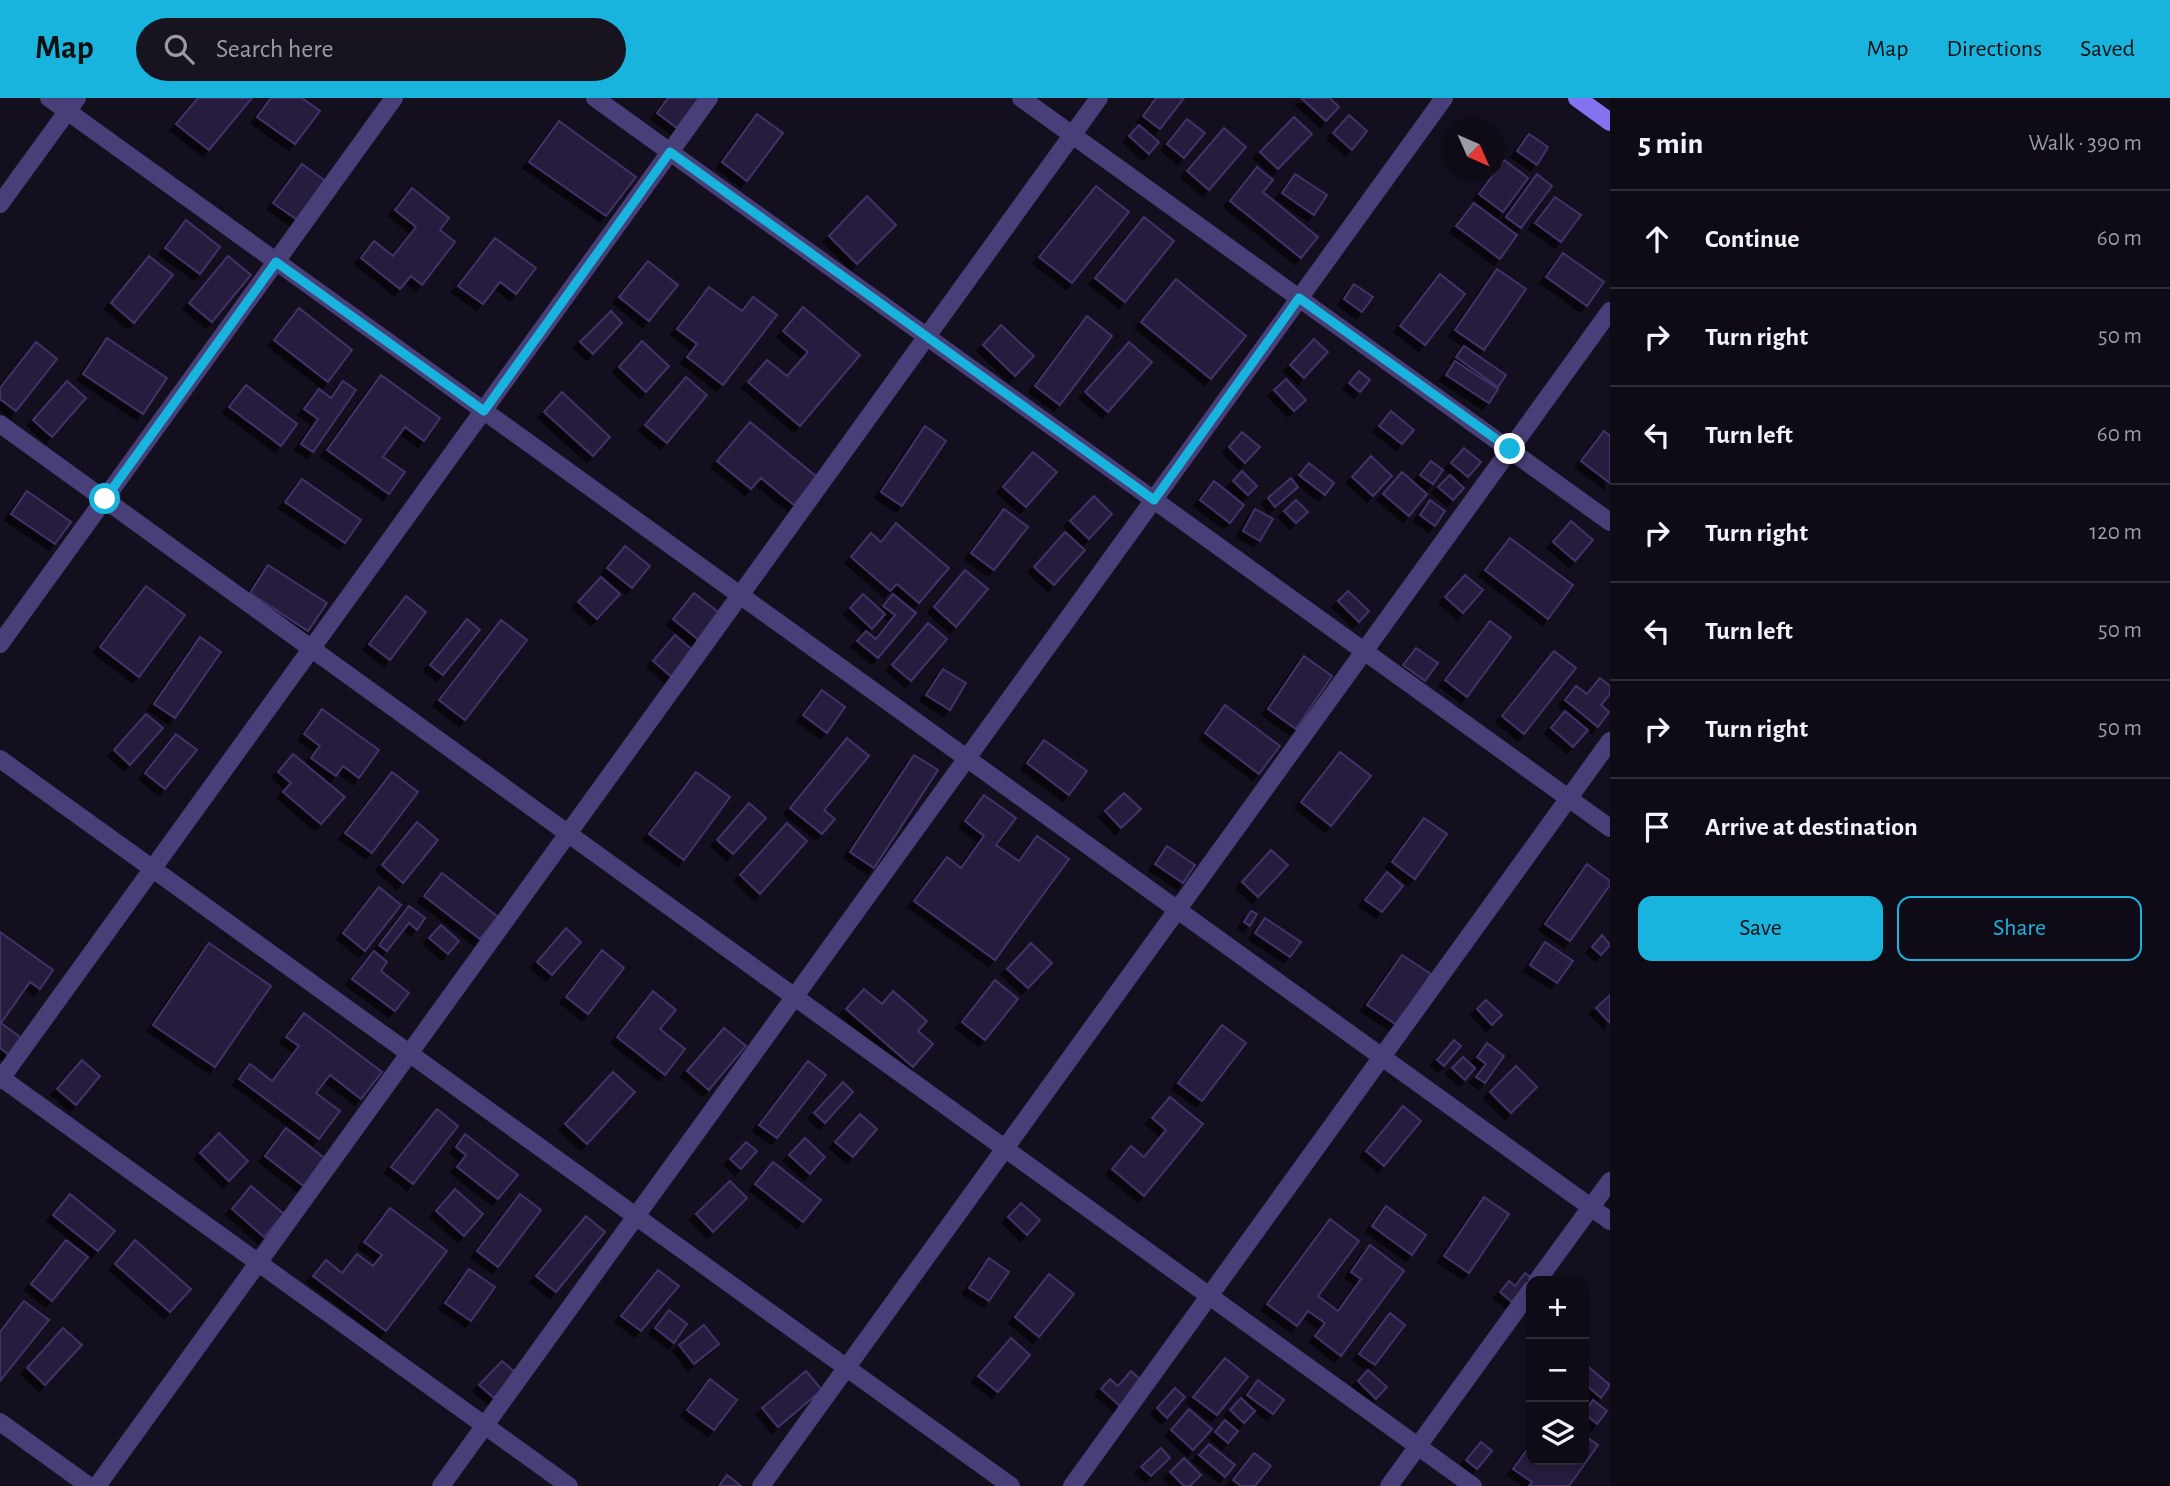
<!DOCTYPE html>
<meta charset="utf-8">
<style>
:root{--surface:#0e0b17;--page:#171420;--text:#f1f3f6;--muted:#9b9ba1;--line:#2e2b36;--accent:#19b4de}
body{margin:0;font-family:"Alegreya Sans",sans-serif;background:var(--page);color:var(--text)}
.controls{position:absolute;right:21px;bottom:21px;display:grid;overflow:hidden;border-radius:14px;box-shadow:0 4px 10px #0003}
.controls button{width:63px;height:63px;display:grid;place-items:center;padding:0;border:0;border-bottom:2px solid var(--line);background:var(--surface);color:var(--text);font:35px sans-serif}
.compass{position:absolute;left:1442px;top:21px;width:63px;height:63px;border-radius:50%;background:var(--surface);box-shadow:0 4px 10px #0003;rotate:135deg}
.stop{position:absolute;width:21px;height:21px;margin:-16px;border:5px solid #19b4de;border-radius:50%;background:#fff}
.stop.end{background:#19b4de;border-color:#fff;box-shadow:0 2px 7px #0008}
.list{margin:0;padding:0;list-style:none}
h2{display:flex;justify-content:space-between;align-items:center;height:91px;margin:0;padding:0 28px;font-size:30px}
h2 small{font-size:23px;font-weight:400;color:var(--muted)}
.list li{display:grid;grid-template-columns:46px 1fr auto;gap:21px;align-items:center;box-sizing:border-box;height:98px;padding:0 28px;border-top:2px solid var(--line)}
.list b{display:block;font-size:26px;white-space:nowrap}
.list em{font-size:23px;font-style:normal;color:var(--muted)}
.actions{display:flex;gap:14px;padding:21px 28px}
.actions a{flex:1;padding:16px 0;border:2px solid var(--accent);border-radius:14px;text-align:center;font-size:24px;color:var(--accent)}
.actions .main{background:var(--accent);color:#111}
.icon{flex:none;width:38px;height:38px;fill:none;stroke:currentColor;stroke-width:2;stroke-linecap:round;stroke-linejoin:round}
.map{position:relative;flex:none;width:1610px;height:1388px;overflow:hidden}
header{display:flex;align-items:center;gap:42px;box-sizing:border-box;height:98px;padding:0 35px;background:var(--accent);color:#111}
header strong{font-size:33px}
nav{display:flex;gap:38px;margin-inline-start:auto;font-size:24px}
.search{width:490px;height:63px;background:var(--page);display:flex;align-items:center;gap:18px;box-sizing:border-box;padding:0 24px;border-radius:38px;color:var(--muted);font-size:26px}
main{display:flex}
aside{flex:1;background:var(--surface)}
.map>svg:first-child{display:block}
</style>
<header>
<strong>Map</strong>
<div class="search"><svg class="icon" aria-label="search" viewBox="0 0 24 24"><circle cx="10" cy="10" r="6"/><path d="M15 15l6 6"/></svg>Search here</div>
<nav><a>Map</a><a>Directions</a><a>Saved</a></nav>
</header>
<main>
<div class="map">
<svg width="1610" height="1388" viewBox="0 0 1610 1388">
<defs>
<filter id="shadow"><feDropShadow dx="-6" dy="6" stdDeviation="0" flood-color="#0009"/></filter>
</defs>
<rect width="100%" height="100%" fill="#130f1f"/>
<g fill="#271d3d" stroke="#423267" stroke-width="2" filter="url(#shadow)">
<polygon points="198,0 252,0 209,52 176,26"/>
<polygon points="271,0 302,0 320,13 295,46 257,19"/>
<polygon points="668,0 699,0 677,30 657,15"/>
<polygon points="1156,0 1184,0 1160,31 1143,18"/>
<polygon points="1301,0 1330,0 1339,9 1326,23"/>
<polygon points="757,16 783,35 747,83 722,64"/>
<polygon points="1349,17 1367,33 1352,52 1333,35"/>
<polygon points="1294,19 1312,36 1278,71 1260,54"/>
<polygon points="1187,21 1205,35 1184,60 1167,46"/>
<polygon points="559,23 636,79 606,118 529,64"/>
<polygon points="1139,27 1159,44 1149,56 1129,38"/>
<polygon points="1224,30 1246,49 1209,92 1187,73"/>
<polygon points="1529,36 1548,49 1537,67 1517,53"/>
<polygon points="1504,62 1528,80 1503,114 1479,96"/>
<polygon points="302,66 327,84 299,123 273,105"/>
<polygon points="1257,69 1273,82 1263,94 1318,139 1301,160 1230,103"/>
<polygon points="1295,76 1327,97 1314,117 1282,95"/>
<polygon points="1537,76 1552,88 1521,130 1506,119"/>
<polygon points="1096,88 1129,114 1072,185 1039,159"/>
<polygon points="412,90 449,120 440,132 455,144 422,187 411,178 400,191 361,160 374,143 393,158 416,129 395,112"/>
<polygon points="867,98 896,127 857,166 829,138"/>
<polygon points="1555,99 1581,117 1561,144 1535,125"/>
<polygon points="1474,105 1517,137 1500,161 1456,128"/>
<polygon points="1144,119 1174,143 1125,204 1095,180"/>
<polygon points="186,122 220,149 200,176 165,150"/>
<polygon points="495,140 536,170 516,196 500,184 483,206 458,188"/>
<polygon points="1563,155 1604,184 1587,208 1546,179"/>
<polygon points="149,158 173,177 134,225 111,205"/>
<polygon points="228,158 251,177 212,224 189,205"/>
<polygon points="648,163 678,187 649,223 619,199"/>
<polygon points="1497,171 1526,191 1484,252 1455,232"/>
<polygon points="1440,176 1465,196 1425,247 1400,228"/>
<polygon points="1176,181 1246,238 1211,281 1141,224"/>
<polygon points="1354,186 1373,199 1362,214 1344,201"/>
<polygon points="709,189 742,213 753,199 777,217 723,287 687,259 697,246 677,231"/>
<polygon points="803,209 860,257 800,328 748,284 767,262 787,278 808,254 783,233"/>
<polygon points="299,210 352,252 328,284 274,242"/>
<polygon points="611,213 622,225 593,256 580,244"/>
<polygon points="1087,218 1112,238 1060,307 1035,288"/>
<polygon points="1001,227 1034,258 1015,278 983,247"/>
<polygon points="107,240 167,280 143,316 83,276"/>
<polygon points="1314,241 1328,254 1304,280 1290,267"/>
<polygon points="642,243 669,268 646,294 619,269"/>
<polygon points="36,244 57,261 16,313 0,301 0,290"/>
<polygon points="1129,244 1152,264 1108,314 1085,294"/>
<polygon points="1464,248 1506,277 1498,289 1456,259"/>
<polygon points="1455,263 1498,291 1489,305 1446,277"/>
<polygon points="1359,273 1370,282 1360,294 1349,285"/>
<polygon points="381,277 440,320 424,343 405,329 383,359 405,374 389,396 327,352"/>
<polygon points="686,279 707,297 667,345 645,327"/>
<polygon points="1286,281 1306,302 1294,313 1274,292"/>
<polygon points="67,283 86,300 52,339 33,322"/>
<polygon points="343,283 356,292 313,354 301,346 318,321 304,311 319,291 331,300"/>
<polygon points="246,287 297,326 281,348 229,309"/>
<polygon points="562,294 610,339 593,358 544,314"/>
<polygon points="1391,313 1414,332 1402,346 1379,328"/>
<polygon points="750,324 817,379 794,407 761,380 751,391 717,363"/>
<polygon points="925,328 946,343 902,408 881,394"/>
<polygon points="1604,333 1610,338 1610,385 1581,363"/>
<polygon points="1242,334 1260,349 1245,365 1229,349"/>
<polygon points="1464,350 1481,364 1468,379 1451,365"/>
<polygon points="1033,354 1057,374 1026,409 1003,389"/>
<polygon points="1371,358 1392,378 1373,398 1352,379"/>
<polygon points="1431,363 1443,372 1433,386 1420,377"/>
<polygon points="1309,365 1334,385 1325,397 1299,377"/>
<polygon points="1242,373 1257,388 1248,397 1233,383"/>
<polygon points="1402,374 1427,396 1409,418 1383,396"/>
<polygon points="1450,377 1464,390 1453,402 1438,389"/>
<polygon points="1291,380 1298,389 1275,409 1268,400"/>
<polygon points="302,381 361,422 345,445 285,404"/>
<polygon points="1214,383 1244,407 1230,425 1200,402"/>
<polygon points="27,393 71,424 55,446 11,416"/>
<polygon points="1094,398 1112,416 1089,441 1070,423"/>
<polygon points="1296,402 1308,414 1296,425 1284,413"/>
<polygon points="1430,402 1445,413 1435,428 1420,417"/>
<polygon points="1004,411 1028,429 994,472 971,455"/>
<polygon points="1255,411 1273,421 1260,443 1243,433"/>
<polygon points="1571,423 1593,442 1575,463 1553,444"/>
<polygon points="896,425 949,470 919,505 897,486 890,493 851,459 871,435 881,444"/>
<polygon points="1065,434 1085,452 1054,487 1034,469"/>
<polygon points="1510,440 1573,487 1548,521 1485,472"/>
<polygon points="625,448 650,468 632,490 607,470"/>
<polygon points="268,467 327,505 308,533 250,495"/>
<polygon points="965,472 988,491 956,529 934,509"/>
<polygon points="1465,477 1483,492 1463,515 1445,499"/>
<polygon points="601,479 620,496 597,521 578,504"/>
<polygon points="146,488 185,517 139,579 100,549"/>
<polygon points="1348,493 1369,513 1359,524 1338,503"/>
<polygon points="694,495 722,517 700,543 673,521"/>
<polygon points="863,496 885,516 872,531 850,510"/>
<polygon points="893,496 916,515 878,560 857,543 866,533 876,541 895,517 883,508"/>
<polygon points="406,498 426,514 390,562 369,546"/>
<polygon points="467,521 480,532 443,577 430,567"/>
<polygon points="501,522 527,542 465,622 439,602"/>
<polygon points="1490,523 1511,539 1467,599 1445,582"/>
<polygon points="928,525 947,541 911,583 892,567"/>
<polygon points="675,537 696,555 674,581 653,563"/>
<polygon points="200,539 221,554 175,620 154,606"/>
<polygon points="1416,550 1438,565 1425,583 1403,567"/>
<polygon points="1554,553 1576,570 1524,636 1502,618"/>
<polygon points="1304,558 1332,578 1296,631 1268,611"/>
<polygon points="943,571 966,585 950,612 926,597"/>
<polygon points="1600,580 1610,588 1610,596 1601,607 1609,614 1598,629 1565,602 1576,588 1587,596"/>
<polygon points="822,592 845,609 827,635 803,617"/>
<polygon points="1225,607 1280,648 1259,676 1205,635"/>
<polygon points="322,611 379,652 359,680 343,668 336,678 311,660 320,648 304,636"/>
<polygon points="1565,613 1588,632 1573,649 1551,630"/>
<polygon points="146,616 163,630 130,667 114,652"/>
<polygon points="176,636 197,652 165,691 145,675"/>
<polygon points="847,640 869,658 824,712 835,721 822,736 790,710"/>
<polygon points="1044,642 1087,673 1069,697 1027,665"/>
<polygon points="1340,654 1371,678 1331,728 1301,704"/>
<polygon points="293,656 345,699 321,726 283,694 291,685 278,674"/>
<polygon points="914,657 938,672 874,770 850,754"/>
<polygon points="392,674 418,694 372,755 345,735"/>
<polygon points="696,674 730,699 684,762 649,736"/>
<polygon points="1124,695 1141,711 1121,730 1105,713"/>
<polygon points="984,697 1016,720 996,747 1019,763 1037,738 1069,761 995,862 914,803 947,759 961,770 984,738 965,723"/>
<polygon points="749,705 766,720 733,756 717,742"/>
<polygon points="1424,720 1447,736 1415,781 1392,764"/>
<polygon points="417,724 438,742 403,785 382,767"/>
<polygon points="787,725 807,743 760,796 740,777"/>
<polygon points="1167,748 1195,767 1183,785 1155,766"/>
<polygon points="1271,752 1288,767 1258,799 1242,784"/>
<polygon points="1587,766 1610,783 1610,787 1570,843 1545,826"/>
<polygon points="1387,774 1403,788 1382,814 1365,802"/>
<polygon points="442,775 498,819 480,841 424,798"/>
<polygon points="379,789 401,807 365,853 343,835"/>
<polygon points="409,808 425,820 417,832 409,825 387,853 379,847"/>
<polygon points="1251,813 1257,816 1250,828 1244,824"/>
<polygon points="1265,820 1301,844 1290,859 1255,835"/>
<polygon points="441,827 459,843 448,856 429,840"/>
<polygon points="566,830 581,844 552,877 537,864"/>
<polygon points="0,834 53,872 40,891 30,884 1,925 24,942 12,959 0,950"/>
<polygon points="1602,837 1610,847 1601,857 1592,849"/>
<polygon points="1545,844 1573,863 1557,885 1530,867"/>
<polygon points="209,845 271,888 215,969 153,927"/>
<polygon points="1031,845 1052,865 1028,890 1007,871"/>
<polygon points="602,852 624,870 588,916 566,899"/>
<polygon points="374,853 387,864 381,873 409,895 395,913 352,881"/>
<polygon points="1402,857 1431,876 1397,927 1367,907"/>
<polygon points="995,882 1018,901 985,942 962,924"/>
<polygon points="864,891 882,906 893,893 927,923 918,933 933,946 913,969 846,911"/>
<polygon points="653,893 676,912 660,931 685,951 665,977 617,939"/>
<polygon points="1610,897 1610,925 1596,910"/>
<polygon points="1486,902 1502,917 1492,927 1477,911"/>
<polygon points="304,915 382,974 361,1001 330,977 316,995 340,1013 319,1041 239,981 250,966 272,983 299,948 286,939"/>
<polygon points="1222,927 1246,945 1202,1003 1178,985"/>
<polygon points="724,930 746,948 709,992 687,973"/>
<polygon points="1454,942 1461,948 1444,968 1437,962"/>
<polygon points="1487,945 1504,958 1485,985 1476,979 1486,966 1477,959"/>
<polygon points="1463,959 1475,970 1465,982 1452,970"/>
<polygon points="82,962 100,978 76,1007 57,991"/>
<polygon points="808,963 826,977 777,1040 759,1027"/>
<polygon points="1516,968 1537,989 1511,1015 1490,994"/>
<polygon points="613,974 635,994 587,1046 565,1026"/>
<polygon points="843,984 853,994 825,1025 814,1015"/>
<polygon points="1170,999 1203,1026 1144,1098 1112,1071 1131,1048 1144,1059 1166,1032 1152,1020"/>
<polygon points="1403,1008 1421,1023 1384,1068 1366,1053"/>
<polygon points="437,1011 458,1028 413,1086 391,1069"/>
<polygon points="860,1016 877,1031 853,1059 835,1044"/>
<polygon points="286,1030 327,1062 306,1090 265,1058"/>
<polygon points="219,1035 248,1063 229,1083 200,1055"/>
<polygon points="465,1036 518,1077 498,1101 457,1069 466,1057 456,1049"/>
<polygon points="805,1040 825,1059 810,1076 789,1057"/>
<polygon points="746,1044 757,1053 741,1071 730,1061"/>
<polygon points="773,1064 821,1102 803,1124 755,1086"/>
<polygon points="730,1083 747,1100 713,1134 696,1116"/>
<polygon points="251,1088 284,1116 264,1139 232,1111"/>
<polygon points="455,1091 483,1116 464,1138 436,1113"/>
<polygon points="70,1096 115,1133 98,1153 53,1117"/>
<polygon points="520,1096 541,1112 498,1169 477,1153"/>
<polygon points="1484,1099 1509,1116 1469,1175 1444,1158"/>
<polygon points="1021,1105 1040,1122 1027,1137 1008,1119"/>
<polygon points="1386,1108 1426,1137 1412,1157 1372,1128"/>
<polygon points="390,1110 447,1153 386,1233 313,1178 326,1162 342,1175 357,1156 373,1168 382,1157 364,1144"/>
<polygon points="586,1118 605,1134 556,1194 536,1178"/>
<polygon points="1330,1121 1359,1143 1318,1198 1338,1213 1361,1181 1351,1174 1370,1147 1404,1173 1341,1258 1315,1238 1325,1225 1308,1213 1297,1228 1267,1206"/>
<polygon points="66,1142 88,1159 52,1203 31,1186"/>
<polygon points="135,1142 191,1191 170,1214 115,1166"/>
<polygon points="989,1160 1009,1174 989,1203 969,1190"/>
<polygon points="469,1171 495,1189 471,1223 445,1205"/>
<polygon points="658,1172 679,1188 641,1233 621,1218"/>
<polygon points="1525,1175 1532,1180 1512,1204 1500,1194 1509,1183 1515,1188"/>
<polygon points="1049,1176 1074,1196 1039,1239 1015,1219"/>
<polygon points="24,1203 49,1222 0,1283 0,1234"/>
<polygon points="669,1212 687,1226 674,1245 655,1230"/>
<polygon points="1390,1215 1405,1227 1375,1267 1359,1256"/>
<polygon points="704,1227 719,1246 694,1266 679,1247"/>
<polygon points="63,1230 82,1247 45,1287 27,1270"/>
<polygon points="1011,1240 1030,1257 998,1294 978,1278"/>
<polygon points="1225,1260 1248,1279 1217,1317 1193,1299"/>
<polygon points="502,1263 516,1275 494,1300 479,1287"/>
<polygon points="1584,1265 1610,1287 1601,1300 1584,1285"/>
<polygon points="1368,1272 1387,1289 1376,1301 1358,1283"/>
<polygon points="806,1273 822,1292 778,1329 762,1310"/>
<polygon points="1131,1273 1142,1283 1120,1308 1101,1291 1110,1281 1118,1288"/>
<polygon points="710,1281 737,1302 714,1332 687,1312"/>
<polygon points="1258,1282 1284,1302 1273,1316 1247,1297"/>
<polygon points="1175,1290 1185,1299 1167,1320 1157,1310"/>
<polygon points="1241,1300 1255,1313 1244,1325 1230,1312"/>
<polygon points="1593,1302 1607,1313 1597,1326 1584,1315"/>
<polygon points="1189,1311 1212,1331 1193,1352 1171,1332"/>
<polygon points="1225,1322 1238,1333 1228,1345 1215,1334"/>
<polygon points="1584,1337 1598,1347 1569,1388 1529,1388 1532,1384 1513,1371 1531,1346 1531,1362 1584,1362"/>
<polygon points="1481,1344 1492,1353 1477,1371 1466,1362"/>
<polygon points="1209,1346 1235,1367 1225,1379 1199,1357"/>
<polygon points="1161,1350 1170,1360 1151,1378 1141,1369"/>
<polygon points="1254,1355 1271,1368 1255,1388 1241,1388 1233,1382"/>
<polygon points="1184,1360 1201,1377 1190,1388 1184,1388 1170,1374"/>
<polygon points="727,1377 741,1388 719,1388"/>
</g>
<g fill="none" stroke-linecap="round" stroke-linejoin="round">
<g stroke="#483f78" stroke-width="18">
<polyline points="49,0 1610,1123"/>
<polyline points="595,0 1610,730"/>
<polyline points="1021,0 1610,424"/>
<polyline points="0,106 77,0"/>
<polyline points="0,326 1473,1388"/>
<polyline points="0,546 394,0"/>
<polyline points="0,661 1011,1388"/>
<polyline points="0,979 569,1388"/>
<polyline points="0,982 709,0"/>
<polyline points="1537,1183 1610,1083"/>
<polyline points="0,1324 89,1388"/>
<polyline points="97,1388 1099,0"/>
<polyline points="441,1388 1444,0"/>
<polyline points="761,1388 1610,213"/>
<polyline points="1072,1388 1610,643"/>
<polyline points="1389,1388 1531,1192"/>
</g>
<polyline stroke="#8473ef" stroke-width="18" points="1577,0 1610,24"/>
</g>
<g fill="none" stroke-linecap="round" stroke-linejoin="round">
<polyline stroke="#19b4de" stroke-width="9" points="105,401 276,164 484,313 670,54 1154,402 1299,200 1510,351"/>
</g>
</svg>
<div class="controls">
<button>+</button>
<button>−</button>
<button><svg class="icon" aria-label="layers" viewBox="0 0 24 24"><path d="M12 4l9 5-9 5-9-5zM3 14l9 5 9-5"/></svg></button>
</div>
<svg class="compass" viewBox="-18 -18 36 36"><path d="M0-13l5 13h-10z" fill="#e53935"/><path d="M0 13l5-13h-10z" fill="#9b9ba1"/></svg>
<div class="stop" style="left:105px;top:401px"></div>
<div class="stop end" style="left:1510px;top:351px"></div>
</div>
<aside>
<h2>5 min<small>Walk · 390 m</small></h2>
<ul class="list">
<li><svg class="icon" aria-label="ahead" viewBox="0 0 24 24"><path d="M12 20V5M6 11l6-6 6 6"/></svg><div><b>Continue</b></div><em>60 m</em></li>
<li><svg class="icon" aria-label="right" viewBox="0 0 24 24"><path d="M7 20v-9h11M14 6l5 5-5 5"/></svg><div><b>Turn right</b></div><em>50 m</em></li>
<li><svg class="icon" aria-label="left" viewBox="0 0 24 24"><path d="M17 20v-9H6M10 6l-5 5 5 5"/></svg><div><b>Turn left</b></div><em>60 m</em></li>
<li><svg class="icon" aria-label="right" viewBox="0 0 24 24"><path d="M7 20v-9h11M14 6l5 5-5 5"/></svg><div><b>Turn right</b></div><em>120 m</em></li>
<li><svg class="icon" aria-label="left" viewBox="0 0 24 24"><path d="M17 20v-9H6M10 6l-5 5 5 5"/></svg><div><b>Turn left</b></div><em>50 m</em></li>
<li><svg class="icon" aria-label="right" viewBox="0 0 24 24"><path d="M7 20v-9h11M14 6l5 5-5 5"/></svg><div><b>Turn right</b></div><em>50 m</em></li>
<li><svg class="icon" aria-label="arrive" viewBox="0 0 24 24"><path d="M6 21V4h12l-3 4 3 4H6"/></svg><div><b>Arrive at destination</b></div></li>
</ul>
<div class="actions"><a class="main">Save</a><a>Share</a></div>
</aside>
</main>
